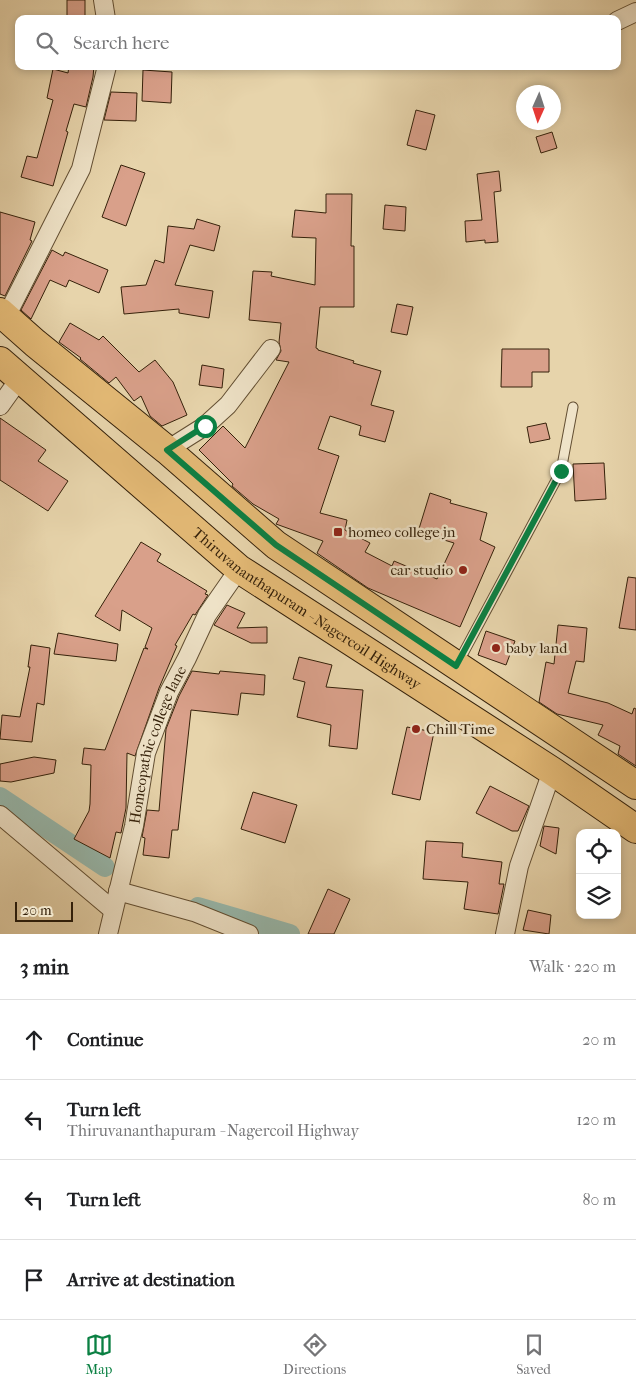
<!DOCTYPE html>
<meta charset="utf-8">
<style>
:root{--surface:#fff;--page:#f2f2f2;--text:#202124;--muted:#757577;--line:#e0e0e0;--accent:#0b8043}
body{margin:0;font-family:"IM FELL French Canon",serif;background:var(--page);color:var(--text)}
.controls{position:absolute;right:15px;bottom:15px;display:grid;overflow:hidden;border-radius:10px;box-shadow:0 2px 8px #0003}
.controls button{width:45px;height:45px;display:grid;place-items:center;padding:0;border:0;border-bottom:1px solid var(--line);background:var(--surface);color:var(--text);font:25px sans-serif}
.compass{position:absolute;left:516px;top:85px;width:45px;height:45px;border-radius:50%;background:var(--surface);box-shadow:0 2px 8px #0003;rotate:183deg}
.scale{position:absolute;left:15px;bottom:12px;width:58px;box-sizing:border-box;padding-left:5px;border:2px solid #35210a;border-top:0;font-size:14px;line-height:18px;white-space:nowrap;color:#35210a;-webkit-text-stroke:4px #efe3c8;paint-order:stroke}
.stop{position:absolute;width:15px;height:15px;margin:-11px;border:4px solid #0b8043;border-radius:50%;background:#fff}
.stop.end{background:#0b8043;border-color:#fff;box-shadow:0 1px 5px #0008}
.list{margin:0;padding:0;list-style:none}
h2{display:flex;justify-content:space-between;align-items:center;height:65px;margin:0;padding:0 20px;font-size:21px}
h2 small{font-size:16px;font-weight:400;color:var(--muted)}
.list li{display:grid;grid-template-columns:32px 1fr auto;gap:15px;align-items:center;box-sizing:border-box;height:80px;padding:0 20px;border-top:1px solid var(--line)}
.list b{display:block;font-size:19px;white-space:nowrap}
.list p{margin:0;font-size:16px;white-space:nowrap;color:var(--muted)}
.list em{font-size:16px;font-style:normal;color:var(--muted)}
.icon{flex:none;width:28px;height:28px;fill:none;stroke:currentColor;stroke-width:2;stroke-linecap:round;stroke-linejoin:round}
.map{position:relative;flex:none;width:636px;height:934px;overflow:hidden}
.search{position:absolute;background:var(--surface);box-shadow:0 2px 8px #0003;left:15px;right:15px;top:15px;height:55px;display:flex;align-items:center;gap:12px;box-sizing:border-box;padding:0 18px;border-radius:10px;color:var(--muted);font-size:19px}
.sheet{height:385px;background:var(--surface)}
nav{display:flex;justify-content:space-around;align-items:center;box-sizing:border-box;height:70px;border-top:1px solid var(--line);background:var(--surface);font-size:14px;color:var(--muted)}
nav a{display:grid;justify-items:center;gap:2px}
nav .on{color:var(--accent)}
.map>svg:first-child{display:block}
</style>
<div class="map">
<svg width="636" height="934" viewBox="0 0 636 934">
<rect width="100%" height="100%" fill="#e7d4ab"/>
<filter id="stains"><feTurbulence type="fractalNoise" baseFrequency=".004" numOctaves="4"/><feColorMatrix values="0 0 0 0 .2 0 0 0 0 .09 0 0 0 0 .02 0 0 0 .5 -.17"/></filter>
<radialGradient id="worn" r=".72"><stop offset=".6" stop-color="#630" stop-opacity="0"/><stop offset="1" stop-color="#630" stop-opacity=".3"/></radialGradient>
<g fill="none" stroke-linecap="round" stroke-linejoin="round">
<g stroke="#97b8ac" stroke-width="20">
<polyline points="0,797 105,867"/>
<polyline points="198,907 290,934"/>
</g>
</g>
<g fill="#d9a08a" stroke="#35210a">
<rect x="67" y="0" width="18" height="18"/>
<polygon points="69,66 94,66 93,77 86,107 74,104 66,131 68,132 53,186 21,177 27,156 37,158 53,100 47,98 53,69 68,73"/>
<polygon points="143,70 172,72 171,103 142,101"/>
<polygon points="111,92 137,93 136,121 104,120"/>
<polygon points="416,110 435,115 426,150 407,145"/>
<polygon points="552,132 557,148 541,153 536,137"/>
<polygon points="121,165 145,173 126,226 102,217"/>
<polygon points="499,171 501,191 494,192 498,242 485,243 485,240 466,242 465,221 482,220 477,174"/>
<polygon points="326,194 352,194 351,246 354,246 354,307 320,307 316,348 318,349 318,350 354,361 353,363 381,371 371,405 394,411 385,442 359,435 361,426 330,416 318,449 339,456 320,513 347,520 345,530 370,543 365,552 392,566 394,561 437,579 454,543 418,532 430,493 451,500 450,503 487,513 480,540 495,547 460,627 368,588 317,553 323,541 276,524 279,519 253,504 232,486 233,484 199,450 223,426 245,448 289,362 276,360 281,351 279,342 281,323 249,320 253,271 272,272 271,276 315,285 316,238 292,237 295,210 326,213"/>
<polygon points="385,205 406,207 405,231 383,229"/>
<polygon points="0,212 35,222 30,240 32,241 5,296 0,294"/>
<polygon points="197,219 220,226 214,251 190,245 175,285 213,291 209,318 179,313 179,309 124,314 121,287 146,285 155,260 164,263 168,226 194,229"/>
<polygon points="52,250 63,256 65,252 108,270 99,293 69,280 66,287 50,280 31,319 21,310"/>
<polygon points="397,304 413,307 407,335 391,332"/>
<polygon points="70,323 99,340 103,336 139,372 155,360 173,382 187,415 162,426 150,416 141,396 134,401 116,377 109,383 80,359 81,358 59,342"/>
<polygon points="502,349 549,349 549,372 532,372 532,387 501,387"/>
<polygon points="202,365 224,369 222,388 199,385"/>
<polygon points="0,418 46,450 38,461 68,481 48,511 0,480"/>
<polygon points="546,423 550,439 530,443 527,427"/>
<polygon points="604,463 606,499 575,501 573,464"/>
<polygon points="141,542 161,554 157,561 207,591 205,594 208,595 195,615 193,614 175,645 177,646 159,688 135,756 127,753 126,808 121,833 116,832 110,858 74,839 89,811 90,804 91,765 82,764 84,748 105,750 144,648 148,649 145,647 152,628 122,610 120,631 95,616"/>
<polygon points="628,577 636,578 636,630 619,628"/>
<polygon points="227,605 245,613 237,628 267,627 267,643 251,643 214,625"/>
<polygon points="558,625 587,628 584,662 576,661 568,693 608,703 632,714 634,708 636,709 636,766 618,754 620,746 598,735 603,725 557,714 539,702 546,662 554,664"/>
<polygon points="486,631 515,641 506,665 478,655"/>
<polygon points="58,633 118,644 116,661 54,654"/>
<polygon points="31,645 50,648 44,705 37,703 32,742 0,739 2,715 20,717 30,667 28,667"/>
<polygon points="299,657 332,665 326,687 363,690 357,749 329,746 331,725 297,717 305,682 293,679"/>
<polygon points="192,671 219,674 220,671 265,675 264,695 241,693 238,715 191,710 178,830 172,830 169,858 143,855 145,838 142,837 147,810 159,811 166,729 179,696"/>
<polygon points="407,727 434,732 420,800 392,794"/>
<polygon points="34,757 56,760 54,773 11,782 0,781 0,764"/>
<polygon points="490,786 529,806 518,831 512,831 476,813"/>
<polygon points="253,792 297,805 285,843 241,829"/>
<polygon points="544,826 559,828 556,854 540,846"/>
<polygon points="426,841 463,843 462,857 502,862 499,884 504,884 498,914 464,909 468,882 423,879"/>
<polygon points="328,889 350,899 334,934 308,934"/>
<polygon points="528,910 551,915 549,934 523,930"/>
</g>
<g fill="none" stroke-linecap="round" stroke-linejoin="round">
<defs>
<polyline id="service" points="458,663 561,471 573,407"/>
<g id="minor">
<polyline points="103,0 106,19"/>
<polyline points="617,21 636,12"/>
<polyline points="6,317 81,169 107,66"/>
<polyline points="0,406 20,378"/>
<polyline points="167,450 205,426 228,405 271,349"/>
<polyline points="0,815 113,910"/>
<polyline points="118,891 194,912 249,934"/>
<path id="s1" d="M 108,934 L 134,826 L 146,753 L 169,692 L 187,658 L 207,615 L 239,569"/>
<polyline points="505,934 519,866 552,771"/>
</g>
<g id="primary">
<polyline points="0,312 35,343 167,450 276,545 636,785"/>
<path id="s2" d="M 0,361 L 239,569 L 552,771 L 636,829"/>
</g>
</defs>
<use href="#service" stroke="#624e32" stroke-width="11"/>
<use href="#minor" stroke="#624e32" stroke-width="20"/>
<use href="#primary" stroke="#35210a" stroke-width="30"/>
<use href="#service" stroke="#efe3c8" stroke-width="9"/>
<use href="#minor" stroke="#efe3c8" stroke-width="18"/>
<use href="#primary" stroke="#e4ba76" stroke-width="28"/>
</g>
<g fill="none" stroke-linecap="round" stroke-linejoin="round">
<polyline stroke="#0b8043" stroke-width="6" points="205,426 167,450 276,545 456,666 561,471"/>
</g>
<g fill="#8f2418" stroke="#efe3c8" stroke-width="2">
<rect x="333" y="527" width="10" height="10" rx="2.5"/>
<circle cx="463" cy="570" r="5"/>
<circle cx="496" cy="648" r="5"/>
<circle cx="416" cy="729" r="5"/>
</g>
<g text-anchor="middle" stroke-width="5" stroke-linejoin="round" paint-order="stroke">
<g font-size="15" fill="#35210a" stroke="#efe3c8" text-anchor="start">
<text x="348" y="537">homeo college jn</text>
<text x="453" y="575" text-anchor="end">car studio</text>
<text x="506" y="653">baby land</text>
<text x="426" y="734">Chill Time</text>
</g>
<g font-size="15" fill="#35210a" stroke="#efe3c8">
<text dy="5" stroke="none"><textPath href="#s2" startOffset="395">Thiruvananthapuram - Nagercoil Highway</textPath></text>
<text dy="5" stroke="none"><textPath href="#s1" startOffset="196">Homeopathic college lane</textPath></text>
</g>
</g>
<rect width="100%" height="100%" filter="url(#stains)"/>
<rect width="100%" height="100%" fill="url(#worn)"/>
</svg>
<div class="controls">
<button><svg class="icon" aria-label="locate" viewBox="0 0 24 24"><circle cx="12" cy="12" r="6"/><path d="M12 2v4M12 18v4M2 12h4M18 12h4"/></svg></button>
<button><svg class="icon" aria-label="layers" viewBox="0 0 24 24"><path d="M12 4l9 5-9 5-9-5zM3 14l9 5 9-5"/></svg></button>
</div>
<svg class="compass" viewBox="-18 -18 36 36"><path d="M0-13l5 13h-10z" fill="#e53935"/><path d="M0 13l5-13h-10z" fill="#757577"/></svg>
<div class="scale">20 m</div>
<div class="stop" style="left:205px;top:426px"></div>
<div class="stop end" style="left:561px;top:471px"></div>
<div class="search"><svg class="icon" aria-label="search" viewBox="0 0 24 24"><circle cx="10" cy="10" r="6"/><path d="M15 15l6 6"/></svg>Search here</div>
</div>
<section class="sheet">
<h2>3 min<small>Walk · 220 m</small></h2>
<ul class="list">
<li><svg class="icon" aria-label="ahead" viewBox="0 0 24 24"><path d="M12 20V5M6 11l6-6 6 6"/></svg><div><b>Continue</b></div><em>20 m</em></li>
<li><svg class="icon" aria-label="left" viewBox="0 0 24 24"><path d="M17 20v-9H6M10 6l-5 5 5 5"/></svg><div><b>Turn left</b><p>Thiruvananthapuram - Nagercoil Highway</p></div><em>120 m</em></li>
<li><svg class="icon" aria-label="left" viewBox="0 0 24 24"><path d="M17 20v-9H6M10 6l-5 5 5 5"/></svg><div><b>Turn left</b></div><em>80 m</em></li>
<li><svg class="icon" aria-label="arrive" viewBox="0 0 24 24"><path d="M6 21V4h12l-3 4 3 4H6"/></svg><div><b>Arrive at destination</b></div></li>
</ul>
</section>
<nav>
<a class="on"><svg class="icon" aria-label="map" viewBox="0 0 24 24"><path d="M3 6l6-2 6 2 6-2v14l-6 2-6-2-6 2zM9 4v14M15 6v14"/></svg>Map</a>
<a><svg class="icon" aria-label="directions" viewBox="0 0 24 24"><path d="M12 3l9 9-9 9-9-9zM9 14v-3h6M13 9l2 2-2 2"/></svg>Directions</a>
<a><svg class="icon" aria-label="saved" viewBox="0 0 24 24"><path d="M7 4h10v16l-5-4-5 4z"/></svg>Saved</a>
</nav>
